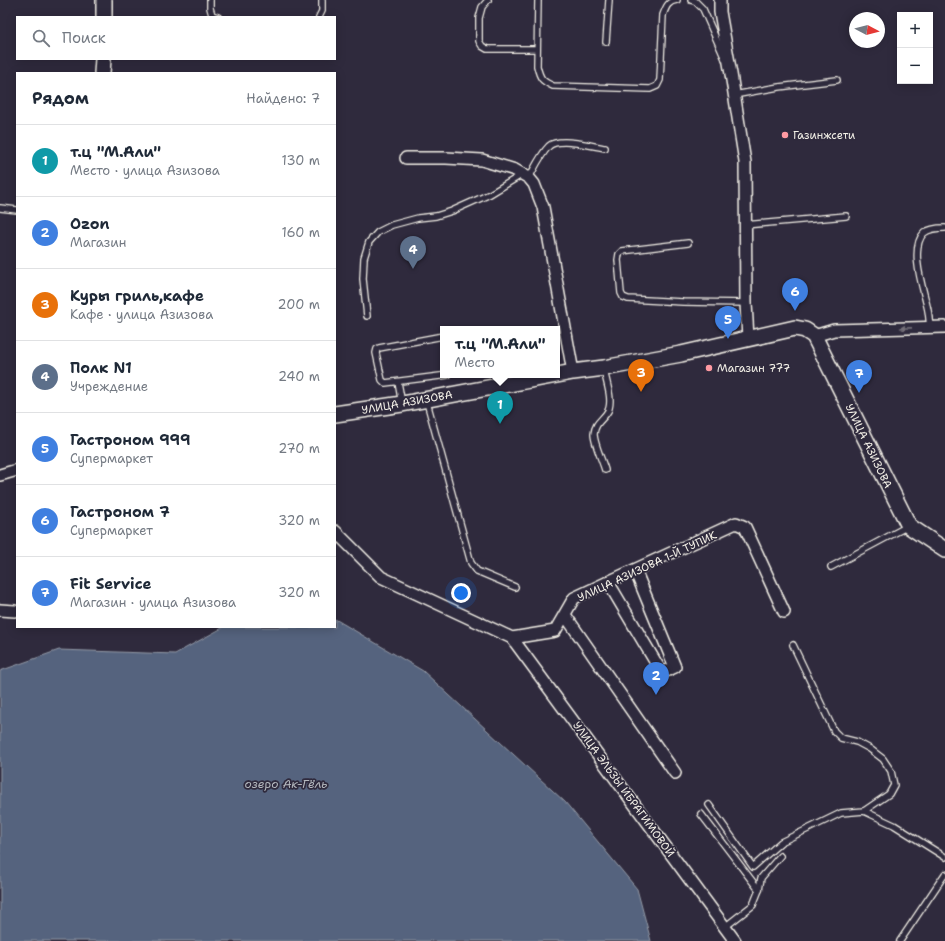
<!DOCTYPE html>
<html lang="ru">
<meta charset="utf-8">
<style>
:root{--surface:#fff;--page:#f6f6f7;--text:#1f2937;--muted:#747a83;--line:#e0e1e3;--accent:#845c67}
body{margin:0;font-family:"Shantell Sans",sans-serif;background:var(--page);color:var(--text)}
.controls{position:absolute;right:12px;top:12px;display:grid;overflow:hidden;border-radius:0px;box-shadow:0 2px 10px #0003}
.controls button{width:36px;height:36px;display:grid;place-items:center;padding:0;border:0;border-bottom:1px solid var(--line);background:var(--surface);color:var(--text);font:20px sans-serif}
.compass{position:absolute;left:849px;top:12px;width:36px;height:36px;border-radius:50%;background:var(--surface);box-shadow:0 2px 10px #0003;rotate:97deg}
.you{position:absolute;left:461px;top:593px;width:14px;height:14px;margin:-10px;border:3px solid #fff;border-radius:50%;background:#1a73e8;box-shadow:0 0 0 6px #1a73e833}
.badge{display:grid;place-items:center;width:26px;height:26px;border-radius:50%;background:var(--accent);color:#fff;font-size:13px;font-weight:700}
.pin{position:absolute;translate:-50% -33px;filter:drop-shadow(0 1px 2px #0008)}
.pin::after{content:'';position:absolute;top:21px;width:14px;height:12px;background:inherit;clip-path:polygon(0 0,100% 0,50% 100%)}
.popup{position:absolute;left:440px;top:326px;width:120px;height:52px;box-sizing:border-box;display:grid;place-content:center;border-radius:0px;background:var(--surface);filter:drop-shadow(0 1px 3px #0005);font-size:13px;white-space:nowrap;color:var(--muted)}
.popup b{font-size:15px;color:var(--text)}
.popup::after{content:'';position:absolute;left:50%;top:100%;margin-left:-8px;border:8px solid transparent;border-top-color:var(--surface)}
.list{margin:0;padding:0;list-style:none}
h2{display:flex;justify-content:space-between;align-items:center;height:52px;margin:0;padding:0 16px;font-size:17px}
h2 small{font-size:13px;font-weight:400;color:var(--muted)}
.list li{display:grid;grid-template-columns:26px 1fr auto;gap:12px;align-items:center;box-sizing:border-box;height:72px;padding:0 16px;border-top:1px solid var(--line)}
.list b{display:block;font-size:15px;white-space:nowrap}
.list p{margin:0;font-size:13px;white-space:nowrap;color:var(--muted)}
.list em{font-size:13px;font-style:normal;color:var(--muted)}
.icon{flex:none;width:22px;height:22px;fill:none;stroke:currentColor;stroke-width:2;stroke-linecap:round;stroke-linejoin:round}
.map{position:relative;flex:none;width:945px;height:941px;overflow:hidden}
.search{position:absolute;background:var(--surface);box-shadow:0 2px 10px #0003;left:16px;top:16px;width:320px;height:44px;display:flex;align-items:center;gap:10px;box-sizing:border-box;padding:0 14px;border-radius:0px;color:var(--muted);font-size:15px}
.panel{position:absolute;background:var(--surface);box-shadow:0 2px 10px #0003;left:16px;top:72px;width:320px;height:556px;border-radius:0px}
.map>svg:first-child{display:block}
</style>
<div class="map">
<svg width="945" height="941" viewBox="0 0 945 941">
<rect width="100%" height="100%" fill="#2f2a3d"/>
<filter id="ink" filterUnits="userSpaceOnUse"><feTurbulence type="fractalNoise" baseFrequency=".025" numOctaves="2"/><feDisplacementMap in="SourceGraphic" scale="8" xChannelSelector="R" yChannelSelector="G"/><feConvolveMatrix kernelMatrix="1 2 1 2 8 2 1 2 1" color-interpolation-filters="sRGB"/></filter>
<g filter="url(#ink)">
<polygon fill="#55637e" stroke="#959ca8" points="335,619 423,671 565,802 637,889 651,941 0,941 0,671 59,650 175,654 224,627 335,627"/>
<g fill="none" stroke-linecap="round" stroke-linejoin="round">
<defs>
<g id="lane">
<polyline points="210,0 210,8 212,15 218,17"/>
<polyline points="488,0 482,7 479,18 479,41 482,46 487,49 537,49"/>
<path d="M 538,0 L 537,66 C 540,79 542,81 553,86 L 650,89 L 657,86 L 660,80 L 663,15 C 666,7 668,1 677,0"/>
<polyline points="691,0 695,1 703,9 725,59"/>
<polyline points="319,17 322,11 322,0"/>
<polyline points="606,42 609,0"/>
<polyline points="734,95 779,87 837,80"/>
<path d="M 529,178 C 535,167 541,154 549,146 C 559,137 592,146 605,148"/>
<polyline points="0,208 17,210"/>
<polyline points="745,225 846,216"/>
<polyline points="688,243 622,251 619,254 618,260 621,293 623,297 628,299 683,302 746,303"/>
<polyline points="367,316 363,279 364,258 369,242 378,232 392,225 418,218 436,216 452,211 490,194 523,174"/>
<path d="M 930,328 C 929,320 929,313 927,306 C 923,288 909,248 924,233 C 929,229 938,228 945,228"/>
<polyline points="443,336 379,348 377,349 376,353 382,380 385,383 448,375"/>
<polyline points="398,382 402,404"/>
<polyline points="428,406 471,563 477,571 515,587"/>
<path d="M 605,470 C 602,460 594,443 594,434 C 595,422 603,420 608,411 C 613,400 607,385 605,374"/>
<polyline points="831,567 908,526"/>
<polyline points="793,645 834,731 841,738 857,742 870,749 883,759 891,771 894,785 889,794 864,811"/>
<polyline points="709,805 753,867 781,842 841,813 864,811 894,825 945,857"/>
<polyline points="701,814 759,890"/>
<polyline points="725,927 753,905 759,890 761,878 780,856"/>
<polyline points="900,941 945,874"/>
</g>
<g id="street">
<polyline points="720,0 720,12 731,74 745,162 746,303 748,338"/>
<polyline points="406,158 446,158 482,160 515,170 529,178 534,184 543,207 573,372"/>
<polyline points="814,336 834,330 945,327"/>
<polyline points="0,475 17,470"/>
<polyline points="335,531 381,577 512,638 555,631 574,598 608,582 736,523 745,527 784,612"/>
<polyline points="608,582 662,673 675,667 635,570"/>
<polyline points="0,610 15,611"/>
<polyline points="565,615 675,773"/>
<polyline points="512,638 735,941"/>
</g>
<g id="secondary">
<polyline points="104,17 104,0"/>
<polyline points="102,73 103,59"/>
<polyline points="335,414 402,404 573,372 604,368 681,354 795,328 805,330 814,336 909,526 945,550"/>
</g>
</defs>
<use href="#lane" stroke="#f4f1e8" stroke-width="8"/>
<use href="#street" stroke="#f4f1e8" stroke-width="14"/>
<use href="#secondary" stroke="#f4f1e8" stroke-width="18"/>
<use href="#lane" stroke="#2f2a3d" stroke-width="5.5"/>
<use href="#street" stroke="#2f2a3d" stroke-width="11"/>
<use href="#secondary" stroke="#2f2a3d" stroke-width="15"/>
</g>
<defs><path id="oneway-solid" d="M-6-.8H1V-3.2L6.5 0L1 3.2V.8H-6Z"/></defs>
<use fill="#747079" href="#oneway-solid" transform="translate(906 328) rotate(179)"/>
</g>
<g fill="#ff9aa2" stroke="#2f2a3d" stroke-width="1.5">
<circle cx="785" cy="135" r="4"/>
<circle cx="709" cy="368" r="4"/>
</g>
<g text-anchor="middle" stroke-width="3.5" stroke-linejoin="round" paint-order="stroke">
<g font-size="11" fill="#f4f1e8" stroke="#2f2a3d" text-anchor="start">
<text x="793" y="139">Газинжсети</text>
<text x="717" y="372">Магазин 777</text>
</g>
<g font-size="11" fill="#f4f1e8" stroke="#2f2a3d">
<text transform="translate(407 402) rotate(-10)" y="4">УЛИЦА АЗИЗОВА</text>
<text transform="translate(869 446) rotate(64)" y="4">УЛИЦА АЗИЗОВА</text>
<text transform="translate(647 566) rotate(-25)" y="4">УЛИЦА АЗИЗОВА 1-Й ТУПИК</text>
<text transform="translate(624 789) rotate(54)" y="4">УЛИЦА ЭЛЬЗЫ ИБРАГИМОВОЙ</text>
</g>
<g font-size="12" font-style="italic" fill="#b4b8be" stroke="#2f2a3d">
<text x="286" y="788">озеро Ак-Гёль</text>
</g>
</g>
</svg>
<div class="controls">
<button>+</button>
<button>−</button>
</div>
<svg class="compass" viewBox="-18 -18 36 36"><path d="M0-13l5 13h-10z" fill="#e53935"/><path d="M0 13l5-13h-10z" fill="#747a83"/></svg>
<div class="you"></div>
<div class="pin badge" style="left:500px;top:424px;background:#0f9aa8">1</div>
<div class="popup"><b>т.ц &quot;М.Али&quot;</b>Место</div>
<div class="pin badge" style="left:656px;top:695px;background:#3f7fe0">2</div>
<div class="pin badge" style="left:641px;top:392px;background:#e8710a">3</div>
<div class="pin badge" style="left:413px;top:269px;background:#5c6f8a">4</div>
<div class="pin badge" style="left:728px;top:339px;background:#3f7fe0">5</div>
<div class="pin badge" style="left:795px;top:311px;background:#3f7fe0">6</div>
<div class="pin badge" style="left:859px;top:393px;background:#3f7fe0">7</div>
<div class="search"><svg class="icon" aria-label="search" viewBox="0 0 24 24"><circle cx="10" cy="10" r="6"/><path d="M15 15l6 6"/></svg>Поиск</div>
<section class="panel">
<h2>Рядом<small>Найдено: 7</small></h2>
<ul class="list">
<li><span class="badge" style="background:#0f9aa8">1</span><div><b>т.ц &quot;М.Али&quot;</b><p>Место · улица Азизова</p></div><em>130 m</em></li>
<li><span class="badge" style="background:#3f7fe0">2</span><div><b>Ozon</b><p>Магазин</p></div><em>160 m</em></li>
<li><span class="badge" style="background:#e8710a">3</span><div><b>Куры гриль,кафе</b><p>Кафе · улица Азизова</p></div><em>200 m</em></li>
<li><span class="badge" style="background:#5c6f8a">4</span><div><b>Полк N1</b><p>Учреждение</p></div><em>240 m</em></li>
<li><span class="badge" style="background:#3f7fe0">5</span><div><b>Гастроном 999</b><p>Супермаркет</p></div><em>270 m</em></li>
<li><span class="badge" style="background:#3f7fe0">6</span><div><b>Гастроном 7</b><p>Супермаркет</p></div><em>320 m</em></li>
<li><span class="badge" style="background:#3f7fe0">7</span><div><b>Fit Service</b><p>Магазин · улица Азизова</p></div><em>320 m</em></li>
</ul>
</section>
</div>
